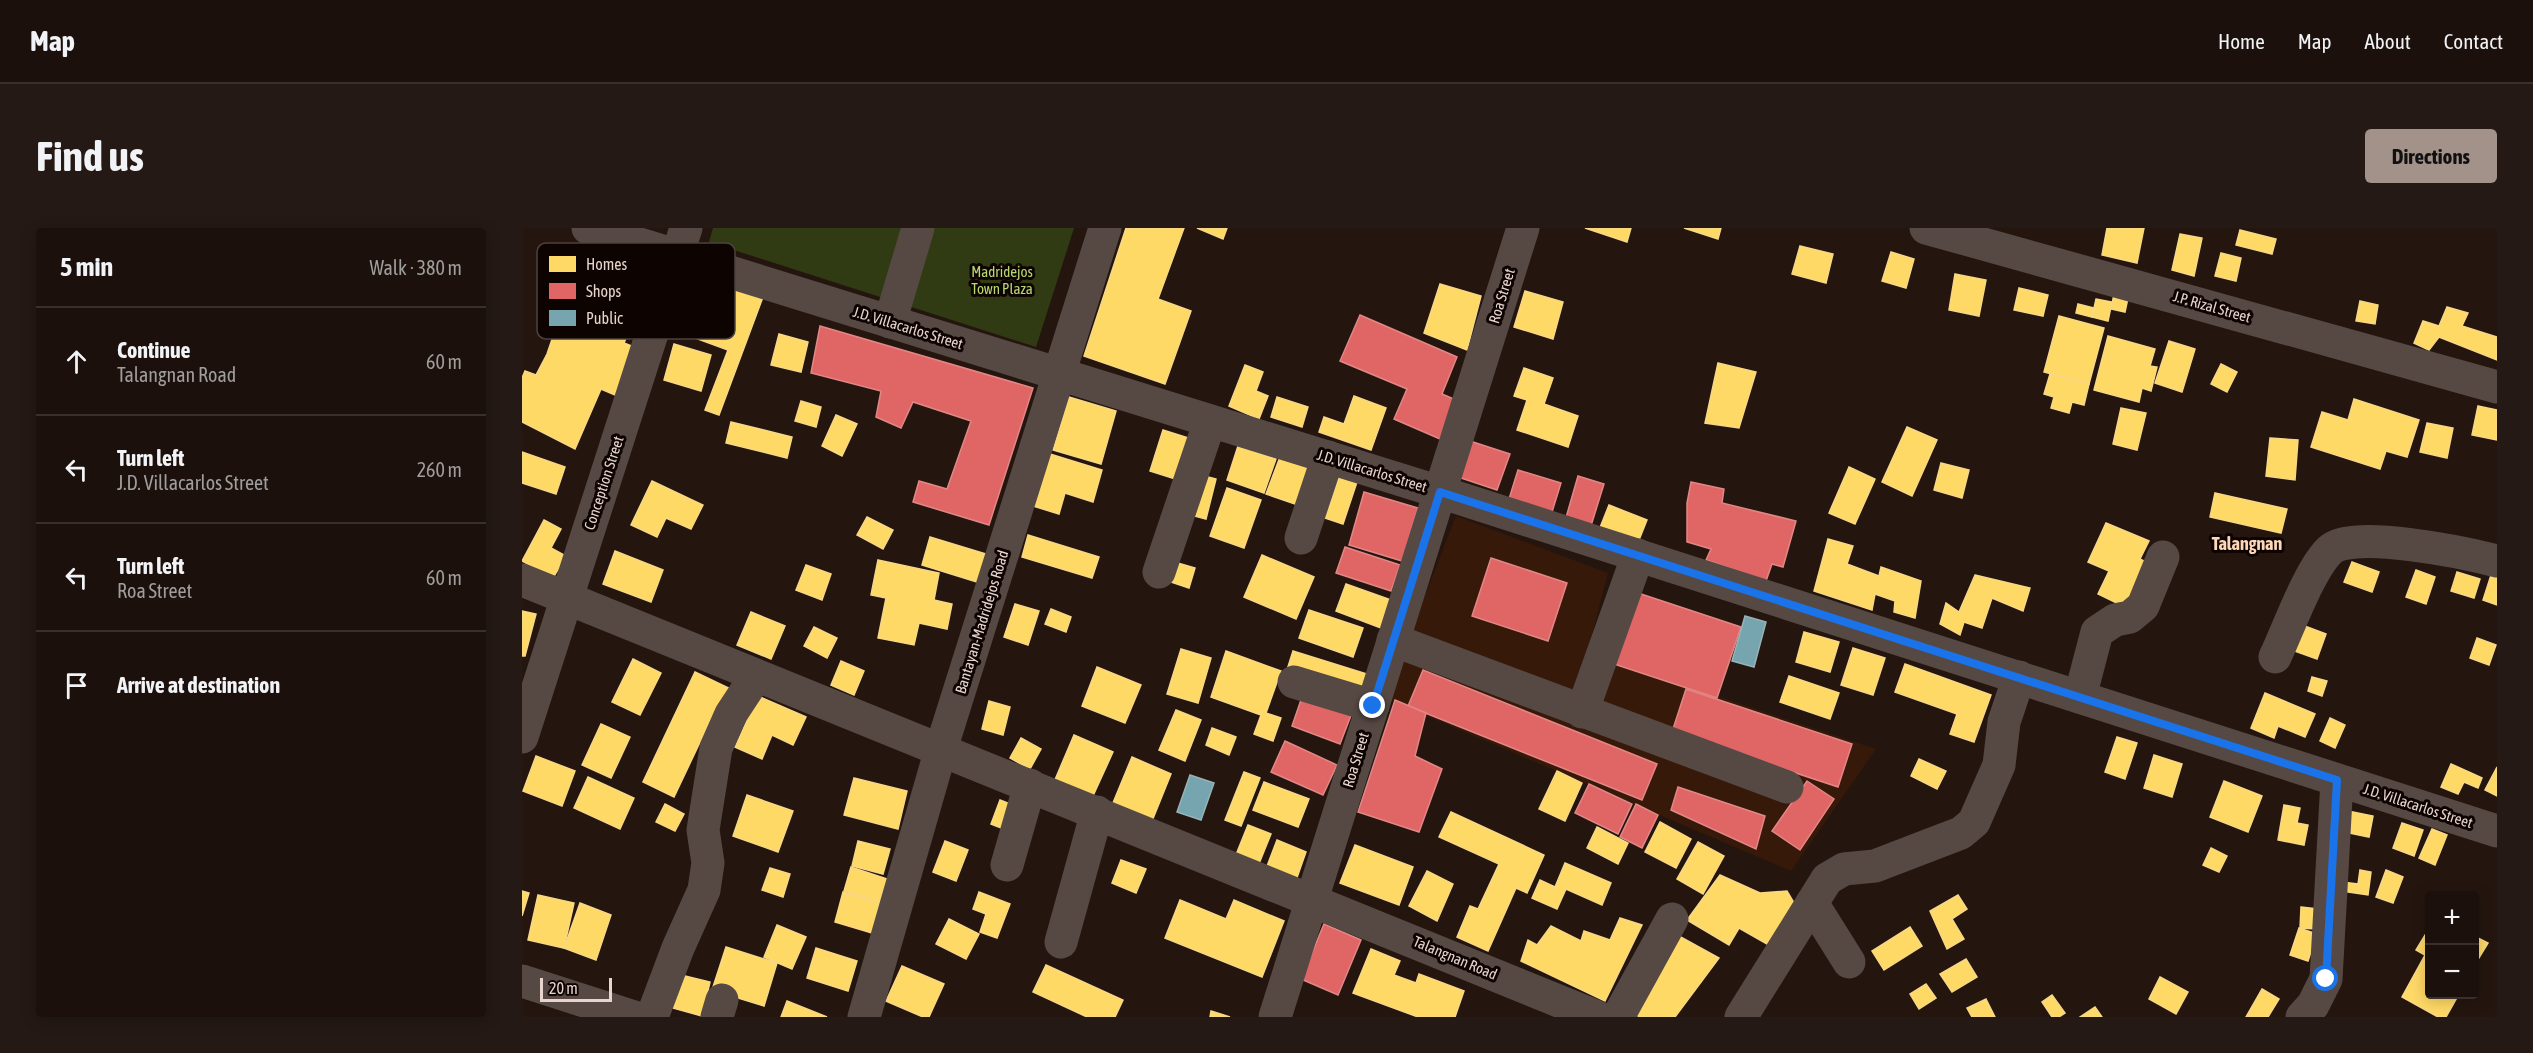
<!DOCTYPE html>
<meta charset="utf-8">
<style>
:root{--surface:#1b100b;--page:#241914;--text:#f1f3f6;--muted:#a09d9d;--line:#39302c;--accent:#a3928a}
body{margin:0;font-family:"Asap Condensed",sans-serif;background:var(--page);color:var(--text)}
.controls{position:absolute;right:18px;bottom:18px;display:grid;overflow:hidden;border-radius:6px;box-shadow:0 3px 15px #0003}
.controls button{width:54px;height:54px;display:grid;place-items:center;padding:0;border:0;border-bottom:2px solid var(--line);background:var(--surface);color:var(--text);font:30px sans-serif}
.scale{position:absolute;left:18px;bottom:15px;width:72px;box-sizing:border-box;padding-left:6px;border:3px solid #e7d4cc;border-top:0;font-size:16px;line-height:21px;white-space:nowrap;color:#e7d4cc;-webkit-text-stroke:4px #0d0401;paint-order:stroke}
.stop{position:absolute;width:18px;height:18px;margin:-14px;border:4px solid #1a73e8;border-radius:50%;background:#fff}
.stop.end{background:#1a73e8;border-color:#fff;box-shadow:0 2px 6px #0008}
.list{margin:0;padding:0;list-style:none}
h2{display:flex;justify-content:space-between;align-items:center;height:78px;margin:0;padding:0 24px;font-size:26px}
h2 small{font-size:20px;font-weight:400;color:var(--muted)}
.list li{display:grid;grid-template-columns:39px 1fr auto;gap:18px;align-items:center;box-sizing:border-box;height:108px;padding:0 24px;border-top:2px solid var(--line)}
.list b{display:block;font-size:22px;white-space:nowrap}
.list p{margin:0;font-size:20px;white-space:nowrap;color:var(--muted)}
.list em{font-size:20px;font-style:normal;color:var(--muted)}
.icon{flex:none;width:33px;height:33px;fill:none;stroke:currentColor;stroke-width:2;stroke-linecap:round;stroke-linejoin:round}
.map{position:relative;flex:none;width:1975px;height:789px;overflow:hidden;border-radius:6px}
header{display:flex;align-items:center;gap:36px;box-sizing:border-box;height:84px;padding:0 30px;background:var(--surface);border-bottom:2px solid var(--line)}
header strong{font-size:28px}
nav{display:flex;gap:33px;margin-inline-start:auto;font-size:21px}
.intro{display:flex;align-items:center;justify-content:space-between;box-sizing:border-box;height:144px;padding:0 36px}
h1{margin:0;font-size:42px}
.button{padding:15px 27px;border-radius:6px;background:var(--accent);color:#111;font-size:21px;font-weight:700}
main{display:flex;gap:36px;padding:0 36px}
aside{flex:1;background:var(--surface);border-radius:6px;box-shadow:0 3px 15px #0003}
.map>svg:first-child{display:block}
</style>
<header>
<strong>Map</strong>
<nav><a>Home</a><a>Map</a><a>About</a><a>Contact</a></nav>
</header>
<div class="intro"><h1>Find us</h1><a class="button">Directions</a></div>
<main>
<aside>
<h2>5 min<small>Walk · 380 m</small></h2>
<ul class="list">
<li><svg class="icon" aria-label="ahead" viewBox="0 0 24 24"><path d="M12 20V5M6 11l6-6 6 6"/></svg><div><b>Continue</b><p>Talangnan Road</p></div><em>60 m</em></li>
<li><svg class="icon" aria-label="left" viewBox="0 0 24 24"><path d="M17 20v-9H6M10 6l-5 5 5 5"/></svg><div><b>Turn left</b><p>J.D. Villacarlos Street</p></div><em>260 m</em></li>
<li><svg class="icon" aria-label="left" viewBox="0 0 24 24"><path d="M17 20v-9H6M10 6l-5 5 5 5"/></svg><div><b>Turn left</b><p>Roa Street</p></div><em>60 m</em></li>
<li><svg class="icon" aria-label="arrive" viewBox="0 0 24 24"><path d="M6 21V4h12l-3 4 3 4H6"/></svg><div><b>Arrive at destination</b></div></li>
</ul>
</aside>
<div class="map">
<svg width="1975" height="789" viewBox="0 0 1975 789">
<rect width="100%" height="100%" fill="#24160f"/>
<polygon fill="#37190a" points="934,288 1086,345 1065,425 1354,521 1269,643 863,470"/>
<polygon fill="#313b13" points="191,0 552,0 514,119 187,14"/>
<g fill="#ffd966" stroke="#f8d885" stroke-width="1.5">
<polygon points="604,0 662,0 636,71 669,83 643,156 562,128"/>
<polygon points="675,0 705,0 701,11"/>
<polygon points="1063,0 1109,0 1105,14"/>
<polygon points="1162,0 1199,0 1196,11"/>
<polygon points="1585,0 1622,0 1615,35 1580,27"/>
<polygon points="1718,2 1754,11 1750,26 1714,17"/>
<polygon points="1658,6 1680,10 1672,48 1650,42"/>
<polygon points="1278,18 1311,26 1304,55 1270,46"/>
<polygon points="1369,24 1392,31 1384,60 1360,53"/>
<polygon points="1699,25 1719,30 1714,53 1693,48"/>
<polygon points="58,30 129,50 102,115 112,119 93,167 79,161 53,221 0,194 0,150 3,143 14,147 25,126"/>
<polygon points="167,41 241,69 197,187 183,182 206,122 146,100"/>
<polygon points="1433,46 1464,52 1457,88 1427,82"/>
<polygon points="918,56 959,68 945,122 902,105"/>
<polygon points="1497,60 1526,67 1521,88 1492,82"/>
<polygon points="1003,63 1041,74 1031,111 992,99"/>
<polygon points="1592,66 1606,70 1603,84 1589,81"/>
<polygon points="1574,71 1590,74 1586,93 1570,89"/>
<polygon points="1838,73 1856,77 1853,96 1834,93"/>
<polygon points="1556,76 1572,80 1570,89 1554,85"/>
<polygon points="1925,79 1946,85 1940,98 1975,109 1975,132 1917,109 1907,122 1892,115 1901,93 1917,98"/>
<polygon points="1537,88 1582,100 1567,156 1522,144"/>
<polygon points="257,106 286,114 279,144 249,137"/>
<polygon points="1586,108 1633,121 1628,138 1635,139 1629,163 1620,160 1617,174 1572,162"/>
<polygon points="1647,113 1673,121 1660,164 1633,155"/>
<polygon points="152,116 189,127 179,163 142,152"/>
<polygon points="1196,135 1234,144 1217,200 1183,195"/>
<polygon points="1699,136 1715,144 1705,164 1689,156"/>
<polygon points="723,137 741,144 734,163 746,168 737,191 707,178"/>
<polygon points="1002,140 1031,150 1022,176 1056,188 1046,219 995,202 1005,172 992,168"/>
<polygon points="1528,146 1567,156 1562,177 1550,174 1547,185 1529,180 1532,169 1522,166"/>
<polygon points="832,168 864,180 849,222 797,204 802,189 822,196"/>
<polygon points="547,169 594,183 579,236 531,222"/>
<polygon points="755,169 786,179 780,199 749,189"/>
<polygon points="1832,171 1897,192 1885,229 1864,223 1858,241 1789,219 1800,184 1826,192"/>
<polygon points="279,173 299,179 294,199 273,193"/>
<polygon points="1956,178 1975,182 1975,212 1950,207"/>
<polygon points="1599,180 1624,185 1615,222 1591,216"/>
<polygon points="314,187 335,196 320,228 300,218"/>
<polygon points="209,194 270,209 265,230 204,215"/>
<polygon points="1905,195 1931,200 1925,230 1898,224"/>
<polygon points="1385,199 1415,212 1390,268 1360,254"/>
<polygon points="641,202 676,213 663,254 628,243"/>
<polygon points="1748,210 1776,212 1773,252 1744,248"/>
<polygon points="716,218 754,231 742,265 705,252"/>
<polygon points="0,224 43,239 34,266 0,255"/>
<polygon points="528,226 580,242 571,274 543,265 537,286 511,278"/>
<polygon points="758,229 789,240 776,277 744,266"/>
<polygon points="1419,235 1447,242 1440,270 1412,262"/>
<polygon points="1327,239 1353,251 1333,296 1307,285"/>
<polygon points="675,246 694,251 684,291 665,286"/>
<polygon points="817,248 835,254 821,296 803,290"/>
<polygon points="130,253 181,277 169,301 144,290 135,309 109,297"/>
<polygon points="705,260 739,272 722,320 688,308"/>
<polygon points="1693,265 1765,281 1759,305 1688,289"/>
<polygon points="1087,277 1125,292 1115,317 1077,302"/>
<polygon points="345,289 371,302 361,321 335,307"/>
<polygon points="22,292 39,301 29,320 44,328 31,350 0,333"/>
<polygon points="1584,295 1627,313 1618,331 1630,337 1609,382 1576,366 1587,343 1566,334"/>
<polygon points="506,307 577,329 570,350 500,329"/>
<polygon points="408,309 464,326 455,354 400,337"/>
<polygon points="1306,311 1331,318 1325,336 1357,348 1359,339 1399,353 1393,390 1372,384 1373,373 1353,366 1350,382 1292,363"/>
<polygon points="93,323 141,342 129,374 81,356"/>
<polygon points="740,327 792,349 774,391 722,369"/>
<polygon points="356,332 417,345 412,372 430,376 425,401 397,395 392,417 356,410 364,370 349,367"/>
<polygon points="649,333 673,340 667,360 643,352"/>
<polygon points="1830,334 1857,344 1850,364 1822,354"/>
<polygon points="284,337 309,346 300,372 274,362"/>
<polygon points="1894,342 1913,349 1904,376 1884,369"/>
<polygon points="1935,344 1958,351 1952,370 1929,363"/>
<polygon points="1970,344 1975,346 1975,377 1961,372"/>
<polygon points="1453,347 1508,360 1501,383 1470,370 1460,400 1442,394 1438,407 1418,396 1424,375 1437,384"/>
<polygon points="824,356 869,372 859,400 814,383"/>
<polygon points="493,376 517,383 506,417 482,409"/>
<polygon points="529,381 549,389 544,404 523,396"/>
<polygon points="787,382 841,400 831,429 777,410"/>
<polygon points="0,383 14,386 3,428 0,428"/>
<polygon points="229,384 263,398 249,431 215,417"/>
<polygon points="1780,397 1804,406 1795,431 1770,422"/>
<polygon points="292,399 315,410 305,430 282,418"/>
<polygon points="1282,404 1317,414 1308,444 1274,434"/>
<polygon points="1955,410 1974,417 1967,437 1948,430"/>
<polygon points="1331,420 1363,430 1351,467 1319,457"/>
<polygon points="659,421 689,430 676,475 645,466"/>
<polygon points="704,423 759,443 744,485 759,490 751,513 732,506 739,487 689,469"/>
<polygon points="771,423 848,447 841,469 764,445"/>
<polygon points="111,431 139,445 118,487 90,474"/>
<polygon points="319,433 342,443 332,467 309,457"/>
<polygon points="1383,436 1469,467 1452,514 1428,506 1435,486 1373,464"/>
<polygon points="575,439 619,457 603,495 560,478"/>
<polygon points="173,444 213,463 198,495 189,491 152,569 121,554"/>
<polygon points="1267,448 1317,465 1308,491 1258,474"/>
<polygon points="1790,449 1805,453 1800,468 1786,463"/>
<polygon points="1743,465 1793,486 1783,509 1756,498 1752,510 1729,500"/>
<polygon points="236,468 284,489 271,517 250,507 240,531 213,519"/>
<polygon points="467,473 488,479 481,507 460,501"/>
<polygon points="654,482 679,492 663,533 637,522"/>
<polygon points="1808,490 1823,497 1813,520 1798,513"/>
<polygon points="79,496 108,509 89,550 60,537"/>
<polygon points="690,500 714,509 707,527 684,517"/>
<polygon points="552,507 591,524 570,570 532,554"/>
<polygon points="1595,509 1615,515 1603,551 1583,544"/>
<polygon points="499,510 519,521 508,541 488,530"/>
<polygon points="1632,527 1660,536 1650,569 1622,560"/>
<polygon points="14,528 53,543 40,578 1,563"/>
<polygon points="610,529 649,546 628,598 588,582"/>
<polygon points="1397,531 1424,543 1415,561 1389,548"/>
<polygon points="1929,536 1960,550 1956,560 1942,554 1936,566 1919,559"/>
<polygon points="1975,539 1975,568 1963,562"/>
<polygon points="1035,543 1060,555 1043,593 1017,581"/>
<polygon points="722,544 738,550 719,598 703,592"/>
<polygon points="66,549 112,570 98,601 52,580"/>
<polygon points="332,550 385,563 376,601 322,587"/>
<polygon points="1702,553 1740,568 1726,604 1688,589"/>
<polygon points="742,554 787,571 776,599 731,582"/>
<polygon points="225,567 271,583 256,624 211,608"/>
<polygon points="478,572 496,579 487,603 469,596"/>
<polygon points="143,576 162,586 153,603 134,594"/>
<polygon points="1762,577 1778,580 1775,595 1786,597 1782,617 1756,612"/>
<polygon points="1826,583 1851,588 1847,609 1822,604"/>
<polygon points="929,584 1022,627 1005,665 994,660 966,723 935,709 948,678 956,681 977,636 917,609"/>
<polygon points="1138,594 1169,611 1154,640 1123,624"/>
<polygon points="1880,595 1901,602 1892,628 1871,620"/>
<polygon points="726,597 749,606 734,643 711,634"/>
<polygon points="1075,599 1106,615 1096,636 1065,620"/>
<polygon points="1910,601 1925,607 1913,637 1897,630"/>
<polygon points="755,612 784,624 772,658 742,646"/>
<polygon points="336,613 368,621 361,646 330,638"/>
<polygon points="423,613 446,622 434,653 411,644"/>
<polygon points="1176,614 1202,628 1181,666 1155,651"/>
<polygon points="833,617 891,639 877,677 818,655"/>
<polygon points="1689,620 1705,628 1697,644 1681,637"/>
<polygon points="599,632 624,641 614,665 590,655"/>
<polygon points="1043,635 1089,655 1080,677 1044,661 1035,681 1010,670 1018,652 1033,659"/>
<polygon points="329,639 365,651 358,674 322,663"/>
<polygon points="248,640 268,646 261,669 240,662"/>
<polygon points="1838,642 1849,644 1846,667 1820,663 1821,654 1836,656"/>
<polygon points="1864,642 1881,649 1871,675 1854,669"/>
<polygon points="905,643 931,656 915,693 887,678"/>
<polygon points="1198,647 1238,665 1265,663 1278,685 1252,720 1217,700 1207,717 1165,692"/>
<polygon points="0,663 7,665 0,688"/>
<polygon points="321,664 358,674 350,705 313,694"/>
<polygon points="457,664 488,676 475,710 458,704 464,686 451,681"/>
<polygon points="16,667 52,675 42,720 6,712"/>
<polygon points="1436,667 1445,681 1430,691 1442,711 1425,721 1408,683"/>
<polygon points="658,672 704,691 712,672 762,693 740,749 643,710"/>
<polygon points="58,675 89,687 74,732 42,720"/>
<polygon points="1779,679 1796,681 1794,701 1778,700"/>
<polygon points="1098,690 1120,697 1083,773 999,733 1006,712 1015,717 1029,698 1059,713 1062,703 1088,712"/>
<polygon points="427,691 457,706 444,731 414,716"/>
<polygon points="255,697 284,709 270,741 242,729"/>
<polygon points="1388,699 1400,718 1362,742 1350,723"/>
<polygon points="1908,699 1908,766 1937,766 1924,789 1916,789 1880,769 1903,727 1894,722"/>
<polygon points="1777,700 1795,706 1786,733 1768,727"/>
<polygon points="1155,707 1197,730 1153,789 1118,789 1112,786"/>
<polygon points="1952,708 1966,715 1952,738"/>
<polygon points="204,719 255,735 242,778 190,762"/>
<polygon points="294,720 335,733 326,763 285,750"/>
<polygon points="849,721 878,733 872,747 894,755 897,746 942,763 933,789 896,789 831,765"/>
<polygon points="1444,731 1455,749 1430,764 1418,746"/>
<polygon points="524,737 601,772 593,789 565,789 511,764"/>
<polygon points="380,738 422,756 407,789 401,789 364,773"/>
<polygon points="159,747 188,754 180,788 151,780"/>
<polygon points="1638,749 1666,764 1654,786 1627,771"/>
<polygon points="1404,756 1414,770 1397,781 1388,766"/>
<polygon points="1740,761 1757,771 1746,789 1724,789"/>
<polygon points="1530,767 1543,785 1537,789 1530,789 1520,774"/>
<polygon points="1464,771 1473,789 1450,789 1445,780"/>
<polygon points="265,773 305,789 259,789"/>
<polygon points="1573,779 1580,789 1558,789"/>
<polygon points="689,783 708,789 688,789"/>
</g>
<g fill="#e06666" stroke="#e28785" stroke-width="1.5">
<polygon points="838,87 935,129 920,166 934,172 918,211 872,191 885,161 818,133"/>
<polygon points="298,98 511,160 467,297 391,274 397,253 425,261 449,193 391,174 379,200 354,189 359,163 289,145"/>
<polygon points="948,213 988,226 975,262 936,249"/>
<polygon points="996,242 1039,255 1030,284 987,271"/>
<polygon points="1056,248 1082,256 1068,301 1043,293"/>
<polygon points="1169,254 1202,261 1200,275 1274,293 1261,339 1250,336 1244,353 1184,332 1189,321 1165,314 1165,275"/>
<polygon points="842,264 896,280 880,333 827,317"/>
<polygon points="823,319 878,337 869,363 814,345"/>
<polygon points="969,330 1045,355 1026,413 950,388"/>
<polygon points="1113,364 1219,399 1195,470 1089,435"/>
<polygon points="901,442 1135,536 1120,572 886,478"/>
<polygon points="1164,461 1330,516 1316,559 1150,504"/>
<polygon points="781,466 830,485 818,516 770,498"/>
<polygon points="873,472 904,485 893,528 920,541 897,604 836,584"/>
<polygon points="763,513 815,537 801,567 749,544"/>
<polygon points="1285,553 1312,571 1278,622 1250,603"/>
<polygon points="1067,556 1110,576 1096,606 1053,585"/>
<polygon points="1156,559 1243,588 1234,621 1149,582"/>
<polygon points="1114,576 1136,587 1120,620 1098,609"/>
<polygon points="802,696 839,712 816,767 779,751"/>
</g>
<g fill="#76a5af" stroke="#98b3b8" stroke-width="1.5">
<polygon points="1223,388 1244,394 1232,439 1210,433"/>
<polygon points="668,547 692,555 679,592 655,584"/>
</g>
<g fill="none" stroke-linecap="round" stroke-linejoin="round">
<g stroke="#564944" stroke-width="33">
<polyline points="66,0 918,264 1975,603"/>
<polyline points="1404,0 1975,159"/>
<polyline points="368,94 396,0"/>
<polyline points="779,310 806,229"/>
<polyline points="637,344 688,193"/>
<polyline points="0,352 1076,789"/>
<polyline points="871,412 1265,559"/>
<path d="M 1753,429 C 1766,402 1787,342 1808,322 C 1830,301 1944,325 1975,333"/>
<polyline points="772,454 851,478"/>
<polyline points="1558,469 1575,404 1593,392 1608,389 1621,378 1641,329"/>
<polyline points="1060,484 1116,327"/>
<polyline points="0,509 164,0"/>
<polyline points="485,637 508,557"/>
<polyline points="1290,675 1327,734"/>
<polyline points="539,714 575,584"/>
<polyline points="0,753 112,789"/>
<polyline points="130,789 156,720 182,662 186,635 181,602 194,520 209,486 234,448"/>
<polyline points="195,789 200,772"/>
<polyline points="342,789 419,521 583,0"/>
<polyline points="753,789 1001,0"/>
<polyline points="1096,789 1150,691"/>
<polyline points="1219,789 1305,651 1322,641 1353,638 1418,613 1439,605 1452,594 1477,537 1482,494 1497,449"/>
<polyline points="1780,789 1791,777 1804,751 1815,552"/>
</g>
</g>
<g fill="none" stroke-linecap="round" stroke-linejoin="round">
<polyline stroke="#1a73e8" stroke-width="8" points="851,478 918,264 1815,552 1804,751"/>
</g>
<g text-anchor="middle" stroke-width="6" stroke-linejoin="round" paint-order="stroke">
<g font-size="15" fill="#b6d86f" stroke="#0d0401">
<text x="480" y="49">Madridejos<tspan x="480" dy="17">Town Plaza</tspan></text>
</g>
<g font-size="15" fill="#e7d4cc" stroke="#0d0401">
<text transform="translate(980 68) rotate(-73)" y="5">Roa Street</text>
<text transform="translate(1690 79) rotate(16)" y="5">J.P. Rizal Street</text>
<text transform="translate(386 100) rotate(17)" y="5">J.D. Villacarlos Street</text>
<text transform="translate(850 243) rotate(17)" y="5">J.D. Villacarlos Street</text>
<text transform="translate(82 255) rotate(-72)" y="5">Conception Street</text>
<text transform="translate(460 394) rotate(-73)" y="5">Bantayan-Madridejos Road</text>
<text transform="translate(834 532) rotate(-73)" y="5">Roa Street</text>
<text transform="translate(1896 578) rotate(18)" y="5">J.D. Villacarlos Street</text>
<text transform="translate(933 730) rotate(23)" y="5">Talangnan Road</text>
</g>
<g font-size="18" font-weight="bold" fill="#fed6b8" stroke="#0d0401">
<text x="1725" y="322">Talangnan</text>
</g>
</g>
<rect x="15" y="15" width="198" height="96" rx="9" fill="#0d0401" stroke="#4e423e" stroke-width="1.5"/>
<rect x="27" y="28" width="27" height="16" fill="#ffd966"/>
<rect x="27" y="55" width="27" height="16" fill="#e06666"/>
<rect x="27" y="82" width="27" height="16" fill="#76a5af"/>
<g font-size="16" fill="#e7d4cc">
<text x="64" y="42">Homes</text>
<text x="64" y="69">Shops</text>
<text x="64" y="96">Public</text>
</g>
</svg>
<div class="controls">
<button>+</button>
<button>−</button>
</div>
<div class="scale">20 m</div>
<div class="stop" style="left:1804px;top:751px"></div>
<div class="stop end" style="left:851px;top:478px"></div>
</div>
</main>
